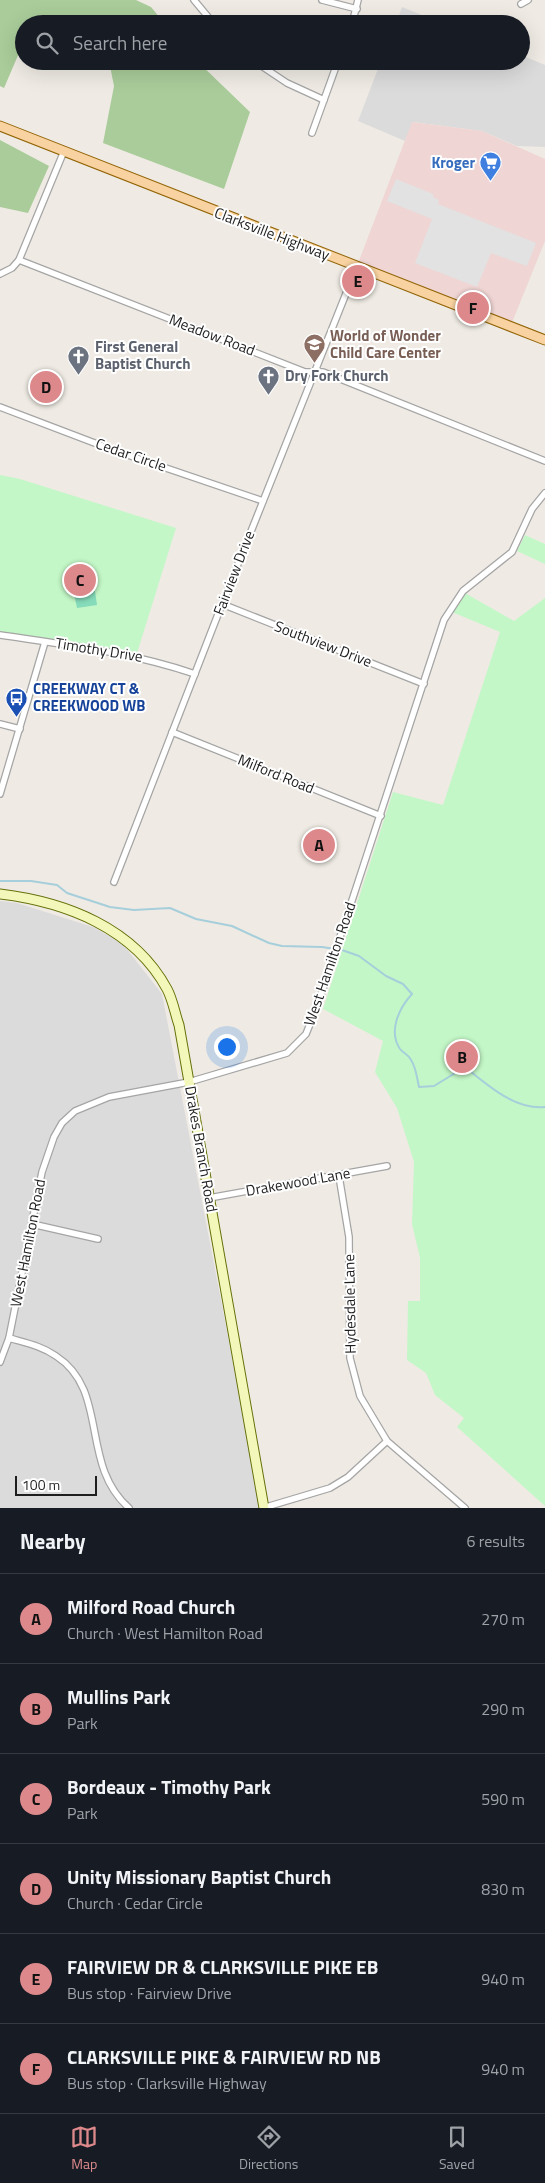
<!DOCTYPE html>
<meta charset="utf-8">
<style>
:root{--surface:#171b24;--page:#20242c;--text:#f1f3f6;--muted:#9ea1a6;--line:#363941;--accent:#dd898b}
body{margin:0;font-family:"Titillium Web",sans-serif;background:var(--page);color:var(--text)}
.scale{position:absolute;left:15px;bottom:12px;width:82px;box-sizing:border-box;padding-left:5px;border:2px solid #1e1e1e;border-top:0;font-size:14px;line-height:18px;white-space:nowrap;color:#1e1e1e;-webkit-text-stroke:4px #fff;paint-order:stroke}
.you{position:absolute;left:226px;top:1046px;width:18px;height:18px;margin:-12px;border:4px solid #fff;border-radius:50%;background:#1a73e8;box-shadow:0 0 0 8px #1a73e833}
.badge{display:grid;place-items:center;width:32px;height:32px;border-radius:50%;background:var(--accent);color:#111;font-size:16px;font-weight:700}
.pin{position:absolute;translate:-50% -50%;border:2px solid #fff;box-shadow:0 1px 5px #0006}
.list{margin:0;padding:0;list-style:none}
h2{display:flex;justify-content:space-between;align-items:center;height:65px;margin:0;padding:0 20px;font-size:21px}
h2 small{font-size:16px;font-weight:400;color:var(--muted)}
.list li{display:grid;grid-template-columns:32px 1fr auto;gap:15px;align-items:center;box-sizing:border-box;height:90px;padding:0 20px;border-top:1px solid var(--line)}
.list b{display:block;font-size:19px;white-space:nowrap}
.list p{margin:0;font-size:16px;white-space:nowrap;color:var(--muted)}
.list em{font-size:16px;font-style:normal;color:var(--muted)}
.icon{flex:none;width:28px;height:28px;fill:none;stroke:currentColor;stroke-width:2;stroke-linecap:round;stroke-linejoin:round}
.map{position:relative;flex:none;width:545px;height:1508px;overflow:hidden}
.search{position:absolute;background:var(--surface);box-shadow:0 5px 20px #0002;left:15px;right:15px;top:15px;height:55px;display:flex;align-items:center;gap:12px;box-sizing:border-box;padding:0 18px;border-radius:28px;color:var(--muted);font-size:19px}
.sheet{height:605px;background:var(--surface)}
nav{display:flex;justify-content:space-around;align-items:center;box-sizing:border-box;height:70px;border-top:1px solid var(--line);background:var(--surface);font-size:14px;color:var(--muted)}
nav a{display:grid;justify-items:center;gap:2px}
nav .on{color:var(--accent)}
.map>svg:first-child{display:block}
</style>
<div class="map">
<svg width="545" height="1508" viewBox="0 0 545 1508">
<rect width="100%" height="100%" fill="#efebe4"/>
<g fill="#dcdbdb">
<polygon points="402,7 444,24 396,24"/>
<polygon points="521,55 545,65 545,147 517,146 482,131 413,122 405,141 358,121 381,61 521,61"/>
<polygon points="0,901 17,903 93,927 122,943 162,994 261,1508 0,1508"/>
</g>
<polygon fill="#efd5d4" points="412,122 482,131 545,159 545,241 511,325 357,266"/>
<g fill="#a9cc9a">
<polygon points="0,0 136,0 151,7 165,24 24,24 24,51 19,53 4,88 0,86"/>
<polygon points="109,61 197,61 250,112 224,189 103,143 114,86"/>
<polygon points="0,140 49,166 28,213 0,207"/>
</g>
<g fill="#c3f7c7">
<polygon points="0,475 20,479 176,528 137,653 0,632"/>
<polygon points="525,535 545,544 545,564 517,551"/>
<polygon points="465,593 514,621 545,598 545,1506 457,1427 464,1418 435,1395 426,1373 407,1360 408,1301 420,1301 420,1258 412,1224 414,1162 397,1108 375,1072 383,1041 323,1009 393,792 443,805 500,632 452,612"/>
</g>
<polygon fill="#85dbba" points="95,591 97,605 77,608 74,594"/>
<polygon fill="#e2e2e2" points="396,179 433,194 433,197 439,200 438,204 536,243 527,266 491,253 477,287 415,263 432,219 387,201"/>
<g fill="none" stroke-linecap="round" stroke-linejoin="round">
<path stroke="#a6cedb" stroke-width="2" d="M 0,881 L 31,881 L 57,885 L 67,893 L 110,907 L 134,910 L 170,908 L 196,919 L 232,926 L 269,943 L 282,946 L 322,947 L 342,950 L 359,956 L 386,976 L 403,984 L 412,994 C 399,1008 388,1031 400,1049 C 403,1053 409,1055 411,1060 C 416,1067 417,1078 419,1087 L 434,1086 L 465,1067 C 487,1085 515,1110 545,1107"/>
<defs>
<g id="street">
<polyline points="194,0 214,24"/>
<polyline points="322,0 357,9"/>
<polyline points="521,4 528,0"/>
<polyline points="352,24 358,0"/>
<polyline points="254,61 287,83 324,100"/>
<polyline points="312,133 338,61"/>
<polyline points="19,260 305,372 323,372 545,461"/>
<polyline points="0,274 12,268 19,260 64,151"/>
<polyline points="0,407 113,450 263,501"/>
<polyline points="222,604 424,684"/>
<path d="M 0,635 C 68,645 130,652 195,674"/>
<polyline points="0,724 20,729"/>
<polyline points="172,732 381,816"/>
<polyline points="0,794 45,642"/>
<polyline points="114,882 222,604 357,266"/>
<polyline points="339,1176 349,1237 350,1358 360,1396 387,1441 465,1508"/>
<polyline points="209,1198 387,1166"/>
<polyline points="32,1224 98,1239"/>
<path d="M 9,1338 C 26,1343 42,1346 56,1356 C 110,1391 79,1464 129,1508"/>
<polyline points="0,1362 9,1338 42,1172 54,1137 62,1123 75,1111 109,1097 189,1082 287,1053 306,1034 318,1004 444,620 463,591 512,552 532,509 545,493"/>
<polyline points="263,1508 330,1488 348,1477 387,1441"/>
</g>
<path id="secondary" d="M 0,894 C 66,902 134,928 167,989 C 173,1000 175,1014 179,1025 L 264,1508"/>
<polyline id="primary" points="0,126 545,340"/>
</defs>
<use href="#street" stroke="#a5a5a5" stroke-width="8"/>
<use href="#secondary" stroke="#657109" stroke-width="11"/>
<use href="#primary" stroke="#926406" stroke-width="11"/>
<use href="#street" stroke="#fff" stroke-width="5.5"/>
<use href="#secondary" stroke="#f4f7ba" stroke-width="9"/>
<use href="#primary" stroke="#f8d2a0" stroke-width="9"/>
</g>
<defs>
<symbol id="supermarket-pin" viewBox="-11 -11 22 30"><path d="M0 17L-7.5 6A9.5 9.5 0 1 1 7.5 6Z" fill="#3f7fe0" stroke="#fff"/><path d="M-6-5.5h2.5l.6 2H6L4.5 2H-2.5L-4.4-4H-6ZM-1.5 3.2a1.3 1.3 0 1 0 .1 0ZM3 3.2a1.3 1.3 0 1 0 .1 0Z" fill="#fff"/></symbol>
<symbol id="school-pin" viewBox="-11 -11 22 30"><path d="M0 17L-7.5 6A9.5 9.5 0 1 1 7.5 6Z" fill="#8d6e63" stroke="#fff"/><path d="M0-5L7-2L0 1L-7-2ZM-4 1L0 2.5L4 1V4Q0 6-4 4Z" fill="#fff"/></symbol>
<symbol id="church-pin" viewBox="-11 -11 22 30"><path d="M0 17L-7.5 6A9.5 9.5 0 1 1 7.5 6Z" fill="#6b7280" stroke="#fff"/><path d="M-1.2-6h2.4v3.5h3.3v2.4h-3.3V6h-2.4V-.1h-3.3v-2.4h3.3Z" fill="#fff"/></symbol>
<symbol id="bus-pin" viewBox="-11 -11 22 30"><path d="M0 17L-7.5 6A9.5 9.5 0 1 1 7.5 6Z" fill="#1a4fb4" stroke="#fff"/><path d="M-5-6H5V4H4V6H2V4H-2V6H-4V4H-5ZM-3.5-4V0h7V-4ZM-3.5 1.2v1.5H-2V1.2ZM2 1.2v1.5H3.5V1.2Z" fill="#fff"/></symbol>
</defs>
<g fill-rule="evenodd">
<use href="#supermarket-pin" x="478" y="150" width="25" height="34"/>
<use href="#school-pin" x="302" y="332" width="25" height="34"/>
<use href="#church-pin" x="66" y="344" width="25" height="34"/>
<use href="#church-pin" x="256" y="364" width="25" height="34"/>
<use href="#bus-pin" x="4" y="686" width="25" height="34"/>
</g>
<g text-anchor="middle" stroke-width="4" stroke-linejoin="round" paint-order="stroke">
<g font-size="15" font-weight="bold" fill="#366cbe" stroke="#fff" text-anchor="end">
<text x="475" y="168">Kroger</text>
</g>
<g font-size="15" fill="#1e1e1e" stroke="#fff">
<text transform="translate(272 234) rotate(21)" y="5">Clarksville Highway</text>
<text transform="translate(212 335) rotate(21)" y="5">Meadow Road</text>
<text transform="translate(131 455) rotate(19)" y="5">Cedar Circle</text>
<text transform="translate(234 573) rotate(-69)" y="5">Fairview Drive</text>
<text transform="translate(323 644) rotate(21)" y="5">Southview Drive</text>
<text transform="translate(99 650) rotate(9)" y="5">Timothy Drive</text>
<text transform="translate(276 774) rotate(22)" y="5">Milford Road</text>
<text transform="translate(330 964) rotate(-71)" y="5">West Hamilton Road</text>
<text transform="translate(201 1149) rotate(80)" y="5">Drakes Branch Road</text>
<text transform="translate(298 1182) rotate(-10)" y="5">Drakewood Lane</text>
<text transform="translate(28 1243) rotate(-79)" y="5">West Hamilton Road</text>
<text transform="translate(350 1304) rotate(-91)" y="5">Hydesdale Lane</text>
</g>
<g font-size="15" font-weight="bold" fill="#785e54" stroke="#fff" text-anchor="start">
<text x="330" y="341">World of Wonder<tspan x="330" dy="17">Child Care Center</tspan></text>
</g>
<g font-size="15" font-weight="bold" fill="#5b616d" stroke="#fff" text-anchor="start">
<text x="95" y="352">First General<tspan x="95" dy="17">Baptist Church</tspan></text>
<text x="285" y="381">Dry Fork Church</text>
</g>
<g font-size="15" font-weight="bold" fill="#164399" stroke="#fff" text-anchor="start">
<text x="33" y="694">CREEKWAY CT &amp;<tspan x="33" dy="17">CREEKWOOD WB</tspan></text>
</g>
</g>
</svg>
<div class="scale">100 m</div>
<div class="you"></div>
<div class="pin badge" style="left:319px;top:845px">A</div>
<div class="pin badge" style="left:462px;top:1057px">B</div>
<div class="pin badge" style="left:80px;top:580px">C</div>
<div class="pin badge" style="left:46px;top:387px">D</div>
<div class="pin badge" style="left:358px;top:281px">E</div>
<div class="pin badge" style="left:473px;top:308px">F</div>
<div class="search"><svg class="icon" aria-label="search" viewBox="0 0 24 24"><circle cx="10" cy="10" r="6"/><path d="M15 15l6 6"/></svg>Search here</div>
</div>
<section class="sheet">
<h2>Nearby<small>6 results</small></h2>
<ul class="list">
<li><span class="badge">A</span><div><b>Milford Road Church</b><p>Church · West Hamilton Road</p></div><em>270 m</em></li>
<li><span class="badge">B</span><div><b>Mullins Park</b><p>Park</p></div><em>290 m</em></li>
<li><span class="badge">C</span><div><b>Bordeaux - Timothy Park</b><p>Park</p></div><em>590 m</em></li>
<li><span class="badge">D</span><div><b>Unity Missionary Baptist Church</b><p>Church · Cedar Circle</p></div><em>830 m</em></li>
<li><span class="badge">E</span><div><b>FAIRVIEW DR &amp; CLARKSVILLE PIKE EB</b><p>Bus stop · Fairview Drive</p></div><em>940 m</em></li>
<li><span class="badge">F</span><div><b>CLARKSVILLE PIKE &amp; FAIRVIEW RD NB</b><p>Bus stop · Clarksville Highway</p></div><em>940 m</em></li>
</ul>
</section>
<nav>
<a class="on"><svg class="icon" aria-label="map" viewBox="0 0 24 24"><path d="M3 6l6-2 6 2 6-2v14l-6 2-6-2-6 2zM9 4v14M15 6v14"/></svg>Map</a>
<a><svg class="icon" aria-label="directions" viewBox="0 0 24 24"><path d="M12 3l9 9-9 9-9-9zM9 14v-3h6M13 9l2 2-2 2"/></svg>Directions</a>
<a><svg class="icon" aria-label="saved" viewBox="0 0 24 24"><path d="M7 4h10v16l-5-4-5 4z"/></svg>Saved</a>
</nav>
